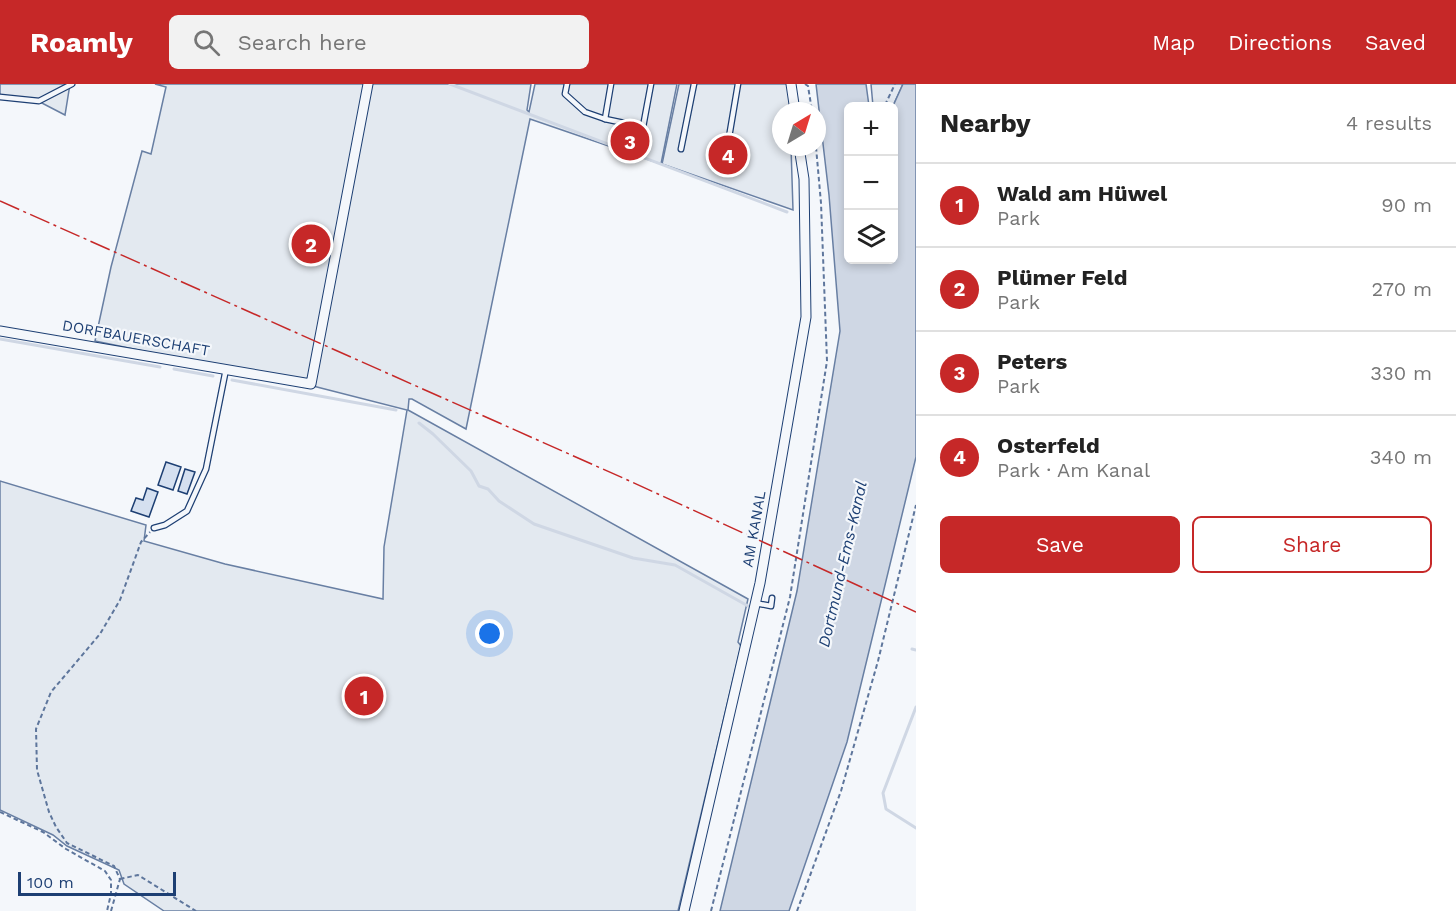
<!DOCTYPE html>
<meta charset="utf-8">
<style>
:root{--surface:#fff;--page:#f2f2f2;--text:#222;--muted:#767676;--line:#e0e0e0;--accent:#c62828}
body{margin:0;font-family:"Work Sans",sans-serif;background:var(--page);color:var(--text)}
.controls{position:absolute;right:18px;top:18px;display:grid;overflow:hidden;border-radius:9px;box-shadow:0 3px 9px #0003}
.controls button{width:54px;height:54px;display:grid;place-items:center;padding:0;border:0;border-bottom:2px solid var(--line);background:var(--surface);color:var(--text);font:30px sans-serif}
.compass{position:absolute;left:772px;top:18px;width:54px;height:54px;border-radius:50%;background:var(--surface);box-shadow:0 3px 9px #0003;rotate:38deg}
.scale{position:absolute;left:18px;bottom:15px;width:158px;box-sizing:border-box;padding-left:6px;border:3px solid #1d3f73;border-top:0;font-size:16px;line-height:21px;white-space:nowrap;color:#1d3f73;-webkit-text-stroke:4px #f4f7fb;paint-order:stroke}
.you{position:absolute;left:490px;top:550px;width:21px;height:21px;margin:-15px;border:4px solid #fff;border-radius:50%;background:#1a73e8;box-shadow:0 0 0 9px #1a73e833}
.badge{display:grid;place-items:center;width:39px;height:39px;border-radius:50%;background:var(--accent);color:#fff;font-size:20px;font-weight:700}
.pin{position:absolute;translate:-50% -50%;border:3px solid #fff;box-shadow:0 2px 6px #0006}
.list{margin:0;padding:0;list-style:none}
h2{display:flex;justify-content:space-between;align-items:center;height:78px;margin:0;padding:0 24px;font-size:26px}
h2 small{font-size:20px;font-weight:400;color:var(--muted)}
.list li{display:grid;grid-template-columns:39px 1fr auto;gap:18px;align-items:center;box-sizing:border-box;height:84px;padding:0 24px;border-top:2px solid var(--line)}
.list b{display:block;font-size:22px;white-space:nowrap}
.list p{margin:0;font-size:20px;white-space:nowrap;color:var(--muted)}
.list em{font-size:20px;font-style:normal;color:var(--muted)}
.actions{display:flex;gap:12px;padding:18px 24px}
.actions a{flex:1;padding:14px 0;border:2px solid var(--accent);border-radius:9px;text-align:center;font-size:21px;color:var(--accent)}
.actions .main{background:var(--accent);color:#fff}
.icon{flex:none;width:33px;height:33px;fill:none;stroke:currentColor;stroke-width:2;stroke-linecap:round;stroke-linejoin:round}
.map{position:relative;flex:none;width:916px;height:827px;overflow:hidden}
header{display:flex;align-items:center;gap:36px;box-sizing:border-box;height:84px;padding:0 30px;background:var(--accent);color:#fff}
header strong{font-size:28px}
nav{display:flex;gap:33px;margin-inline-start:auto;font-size:21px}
.search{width:420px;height:54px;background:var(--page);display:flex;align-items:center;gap:15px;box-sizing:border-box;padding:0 21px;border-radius:9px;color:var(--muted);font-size:22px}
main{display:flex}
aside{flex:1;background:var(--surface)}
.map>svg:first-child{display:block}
</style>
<header>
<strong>Roamly</strong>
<div class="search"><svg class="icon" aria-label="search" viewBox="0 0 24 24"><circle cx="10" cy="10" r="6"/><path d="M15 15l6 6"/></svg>Search here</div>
<nav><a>Map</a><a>Directions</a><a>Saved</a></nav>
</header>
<main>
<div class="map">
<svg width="916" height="827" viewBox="0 0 916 827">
<rect width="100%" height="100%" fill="#f4f7fb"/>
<g fill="#e3e9f0" stroke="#687fa3" stroke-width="1.5">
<polygon points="0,0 70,0 65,31 40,18 0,14"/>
<polygon points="155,0 531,0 527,26 529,28 535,0 677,0 661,80 530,35 466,345 412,315 409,315 408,326 748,515 738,558 741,562 678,827 164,827 124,800 119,786 67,762 53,751 0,726 0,397 146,441 144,457 225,480 383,515 384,463 407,326 313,302 95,257 111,183 142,67 151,70 166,3"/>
<polygon points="679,0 789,0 790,27 781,27 781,63 791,63 793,126 662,80"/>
<polygon points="871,0 903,0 893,22 873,22"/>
</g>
<polygon fill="#cfd7e4" stroke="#687fa3" stroke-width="1.5" points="816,0 866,0 869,22 848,22 848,176 894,176 893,22 903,0 916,0 916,373 847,658 789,827 720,827 797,507 840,247 829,111"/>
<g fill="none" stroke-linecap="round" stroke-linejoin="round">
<g stroke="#cfd7e4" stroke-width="3">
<polyline points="450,0 787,128"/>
<polyline points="0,255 160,283"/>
<polyline points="174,285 213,292"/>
<polyline points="232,296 396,326"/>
<polyline points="419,339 433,350 471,387 479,402 488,405 499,417 534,440 633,474 675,481 748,522"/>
<polyline points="912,565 916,566"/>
<polyline points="916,623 883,709 886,725 916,744"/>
</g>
</g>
<g fill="#d5e0f0" stroke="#1d3f73" stroke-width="1.5">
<polygon points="166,378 181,383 173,406 158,401"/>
<polygon points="185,385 195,388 187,410 178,407"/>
<polygon points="147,404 158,408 149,433 131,427 136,414 143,416"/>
</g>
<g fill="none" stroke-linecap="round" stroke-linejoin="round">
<defs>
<g id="service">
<polyline points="567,0 565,10 585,28 605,35 643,43 651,0"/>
<polyline points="0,13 39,17 72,0"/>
<polyline points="605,35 611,0"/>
<polyline points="681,65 694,0"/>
<polyline points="726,71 738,0"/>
<polyline points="154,444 165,441 187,427 206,385 226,285"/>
<polyline points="755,519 771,522 772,514"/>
</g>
<g id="minor">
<polyline points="791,0 795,27"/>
<polyline points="0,247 311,300 368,0"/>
<polyline points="684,827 760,499 806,233 804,95 799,63"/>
</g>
</defs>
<use href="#service" stroke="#1d3f73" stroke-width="7"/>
<use href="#minor" stroke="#1d3f73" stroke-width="11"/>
<g stroke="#5e769c" stroke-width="2" stroke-dasharray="4.5 3" stroke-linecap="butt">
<polyline points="805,0 808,2 812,27"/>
<polyline points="885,21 895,0"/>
<polyline points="0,728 43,748 66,765 105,787 111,796 111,810 107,827"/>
<polyline points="120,795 138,791 196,827"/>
<polyline points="111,827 120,795 114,782 67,759 56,743 49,728 37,686 36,645 51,608 100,550 120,516 141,458 150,448"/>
<polyline points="711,827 790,513 827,277 821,119 816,63"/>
<polyline points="797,827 841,707 878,577 916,421"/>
</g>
<use href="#service" stroke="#f4f7fb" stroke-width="4.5"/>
<use href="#minor" stroke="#f4f7fb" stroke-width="9"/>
<polyline stroke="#c62828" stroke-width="1.5" stroke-dasharray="21 4.5 3 4.5" stroke-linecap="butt" points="0,117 623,394 916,528"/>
</g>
<g text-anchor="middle" stroke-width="4.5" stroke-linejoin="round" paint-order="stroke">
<g font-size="15" fill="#1d3f73" stroke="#f4f7fb">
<text transform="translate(136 254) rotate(10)" y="5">DORFBAUERSCHAFT</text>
<text transform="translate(754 445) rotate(-80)" y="5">AM KANAL</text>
</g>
<g font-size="16" font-style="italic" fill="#1d3f73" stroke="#f4f7fb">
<text transform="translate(842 480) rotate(-77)" y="6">Dortmund-Ems-Kanal</text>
</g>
</g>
</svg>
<div class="controls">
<button>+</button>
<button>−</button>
<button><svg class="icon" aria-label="layers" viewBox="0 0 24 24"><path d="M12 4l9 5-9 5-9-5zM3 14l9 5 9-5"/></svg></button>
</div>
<svg class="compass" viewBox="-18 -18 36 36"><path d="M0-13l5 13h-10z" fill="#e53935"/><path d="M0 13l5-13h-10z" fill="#767676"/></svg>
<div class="scale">100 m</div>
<div class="you"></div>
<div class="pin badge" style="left:364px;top:612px">1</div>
<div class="pin badge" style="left:311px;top:160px">2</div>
<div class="pin badge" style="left:630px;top:57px">3</div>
<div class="pin badge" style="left:728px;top:71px">4</div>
</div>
<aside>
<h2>Nearby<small>4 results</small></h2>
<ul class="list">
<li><span class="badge">1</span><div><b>Wald am Hüwel</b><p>Park</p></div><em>90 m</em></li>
<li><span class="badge">2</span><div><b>Plümer Feld</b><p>Park</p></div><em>270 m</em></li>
<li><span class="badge">3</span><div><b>Peters</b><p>Park</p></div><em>330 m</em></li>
<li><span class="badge">4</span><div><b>Osterfeld</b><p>Park · Am Kanal</p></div><em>340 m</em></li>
</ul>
<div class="actions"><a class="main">Save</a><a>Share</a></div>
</aside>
</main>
